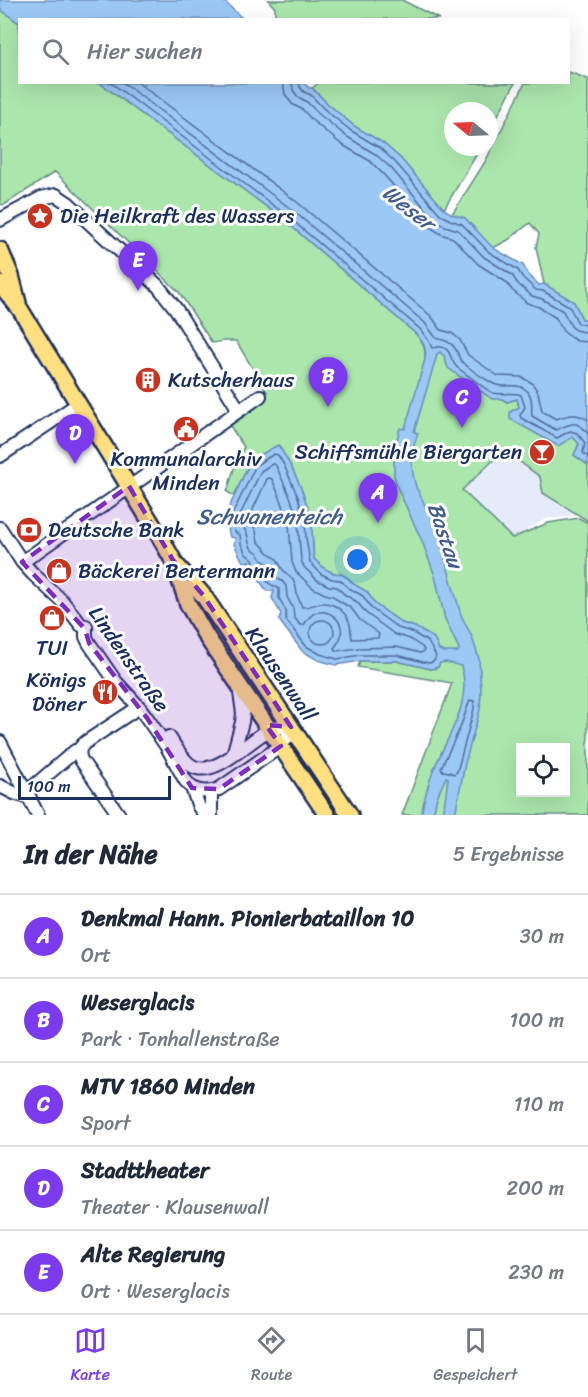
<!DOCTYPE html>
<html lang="de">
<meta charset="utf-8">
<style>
:root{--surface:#fff;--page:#f6f6f7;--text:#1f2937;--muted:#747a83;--line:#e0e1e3;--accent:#7c3aed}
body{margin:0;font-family:Sriracha,sans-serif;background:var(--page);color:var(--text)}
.controls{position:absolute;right:18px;bottom:18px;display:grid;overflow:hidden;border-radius:0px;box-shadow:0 6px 24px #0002}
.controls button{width:54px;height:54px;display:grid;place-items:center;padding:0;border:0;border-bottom:2px solid var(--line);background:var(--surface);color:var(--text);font:30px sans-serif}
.compass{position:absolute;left:444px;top:102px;width:54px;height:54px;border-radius:50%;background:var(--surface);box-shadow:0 6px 24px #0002;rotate:289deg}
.scale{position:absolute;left:18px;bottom:15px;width:153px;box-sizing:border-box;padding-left:6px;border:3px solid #1b2f5e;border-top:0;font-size:16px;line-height:21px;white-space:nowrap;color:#1b2f5e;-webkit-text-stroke:4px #fff;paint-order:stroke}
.you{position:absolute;left:358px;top:560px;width:21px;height:21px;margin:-15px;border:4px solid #fff;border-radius:50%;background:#1a73e8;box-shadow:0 0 0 9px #1a73e833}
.badge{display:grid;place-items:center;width:39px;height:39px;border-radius:50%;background:var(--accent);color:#fff;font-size:20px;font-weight:700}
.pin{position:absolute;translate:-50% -50px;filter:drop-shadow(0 2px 3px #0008)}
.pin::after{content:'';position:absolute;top:32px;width:21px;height:18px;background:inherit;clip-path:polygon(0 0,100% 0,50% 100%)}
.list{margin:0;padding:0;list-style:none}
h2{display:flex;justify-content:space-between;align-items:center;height:78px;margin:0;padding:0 24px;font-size:26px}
h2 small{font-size:20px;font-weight:400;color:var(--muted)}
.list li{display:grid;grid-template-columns:39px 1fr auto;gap:18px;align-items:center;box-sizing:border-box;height:84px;padding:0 24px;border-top:2px solid var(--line)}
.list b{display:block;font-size:22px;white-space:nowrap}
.list p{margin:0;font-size:20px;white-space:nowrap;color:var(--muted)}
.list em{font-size:20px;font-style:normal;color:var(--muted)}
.icon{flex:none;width:33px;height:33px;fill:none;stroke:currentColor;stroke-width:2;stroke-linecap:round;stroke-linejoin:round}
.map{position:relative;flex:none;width:588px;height:815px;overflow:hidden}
.search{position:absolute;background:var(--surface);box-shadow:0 6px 24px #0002;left:18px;right:18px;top:18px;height:66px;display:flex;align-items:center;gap:15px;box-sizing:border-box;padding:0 21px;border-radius:0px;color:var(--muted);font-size:22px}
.sheet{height:498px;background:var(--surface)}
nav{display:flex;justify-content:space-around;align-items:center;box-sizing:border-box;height:84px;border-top:2px solid var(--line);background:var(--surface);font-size:16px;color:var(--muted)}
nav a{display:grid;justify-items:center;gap:3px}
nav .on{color:var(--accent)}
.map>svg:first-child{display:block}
</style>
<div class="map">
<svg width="588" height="815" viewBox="0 0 588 815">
<rect width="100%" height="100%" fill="#fff"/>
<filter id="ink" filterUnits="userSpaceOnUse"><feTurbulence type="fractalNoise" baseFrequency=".0167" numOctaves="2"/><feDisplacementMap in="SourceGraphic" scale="12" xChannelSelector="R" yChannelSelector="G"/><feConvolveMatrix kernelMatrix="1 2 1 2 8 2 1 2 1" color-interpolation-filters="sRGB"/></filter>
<g filter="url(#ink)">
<polygon fill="#e5ebf9" points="504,450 540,477 543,493 575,516 546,519 512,538 462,490"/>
<g fill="#abe6ac" stroke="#638a85" stroke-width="1.5" fill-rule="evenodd">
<polygon points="268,0 402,0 439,19 279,19 275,15 275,8"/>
<path d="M 0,9 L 19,23 L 20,82 L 100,83 L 283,219 L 416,334 C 423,343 426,348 425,360 L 434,363 L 437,354 L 440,352 L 502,399 L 507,402 L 517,399 L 519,407 L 573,436 L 579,444 L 574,455 L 588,465 L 588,521 L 543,493 L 540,477 L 504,450 L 462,490 L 512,538 L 548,523 L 579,518 L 588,523 L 588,815 L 402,815 L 452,683 L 358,667 L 360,661 L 397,661 L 431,669 L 438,667 L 415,627 L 402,623 L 375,604 L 367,592 L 352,583 L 348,578 L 341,574 L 333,573 L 325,569 L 314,559 L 311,522 L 279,445 L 251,460 L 234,496 L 227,492 L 237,459 L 244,447 L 226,420 L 267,392 L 236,341 L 224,341 L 212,343 L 179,292 L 55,172 L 4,205 L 0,204 ZM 520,748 L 566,748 L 566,792 L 520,792 Z"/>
<polygon points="569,72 588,79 588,320 582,319 574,302 544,284 536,247 539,234 530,223 508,240 493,248 452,214 485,162 525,83 568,82"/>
<polygon points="320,82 515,83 489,132 489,111 453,111 453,147 481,147 444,209 401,159 383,143 354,126 328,104 312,88"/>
<polygon points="194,592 266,702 260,705 210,632 190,594"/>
</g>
<g fill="#9cc8f6" stroke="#688bb9" stroke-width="1.5">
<polygon points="0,0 221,0 226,3 243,19 20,20 19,23 0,9"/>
<path d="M 100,83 L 304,83 L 309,88 L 312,88 L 328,104 L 354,126 L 383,143 L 401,159 L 444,209 L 452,214 L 465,218 L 493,248 L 523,265 L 528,274 L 539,285 L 544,284 L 574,302 L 582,319 L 588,320 L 588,465 L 574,455 L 579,444 L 573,437 L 558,446 L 510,419 L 510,412 L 519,407 L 517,399 L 507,402 L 502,399 L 492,399 L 448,368 L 444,356 L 440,352 L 437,354 L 436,358 L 414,432 L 418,433 L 411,454 L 413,475 L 416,487 L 436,527 L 461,615 L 472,637 L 479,659 L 481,691 L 480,710 L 465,763 L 455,815 L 443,815 L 448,778 L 446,777 L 437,797 L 433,815 L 421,815 C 424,799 428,784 434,769 C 447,737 473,702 461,666 L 446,662 L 440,663 L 438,667 L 431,669 L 397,661 L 360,661 L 336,665 L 318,660 L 302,651 L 279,620 L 281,614 L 272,598 L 274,591 L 267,591 L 259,580 L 261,573 L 254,574 L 248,566 L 249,561 L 243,562 L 234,544 L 236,538 L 230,537 C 226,526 230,522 226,514 L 251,460 L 278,445 C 293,467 305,494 311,520 C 313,532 312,546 314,559 L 325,569 L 333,573 L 341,574 L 348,578 L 352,583 L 367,592 L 375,604 L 402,623 L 415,627 L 434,638 L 439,650 L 444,652 L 458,652 L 459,649 L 445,619 L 435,576 L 422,541 L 397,487 L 394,475 L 394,450 L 400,428 L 405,429 L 425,359 C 427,348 423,342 416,334 L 283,219 Z"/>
</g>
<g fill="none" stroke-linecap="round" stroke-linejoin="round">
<g stroke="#4f6c9b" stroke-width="1.5">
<path d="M 110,82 L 286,215 L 420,329 L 429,341 L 432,348 C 435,348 438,346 441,347 C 452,348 450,363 458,368 C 465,373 486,390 493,393 C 501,395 514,392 521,395 L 525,407 L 520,415 L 521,418 L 557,438 L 570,431 L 577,433 L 585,443 L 583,453 L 588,457"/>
<path d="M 122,82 L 291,209 L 425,323 L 436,338 C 444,340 452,342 456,350 C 459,354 458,358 462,362 C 471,370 483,378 494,384 C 503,389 517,382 525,389 C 534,396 531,407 532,416 L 556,430 C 571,424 576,418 588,434"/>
<path d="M 137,82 L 297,202 L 431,316 L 441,330 L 452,333 L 460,340 L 468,355 L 498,376 L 521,377 L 532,383 L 538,392 L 542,411 L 556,419 C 568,415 577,412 588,420"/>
<polyline points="283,82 285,94 292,104 303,110 313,121 341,144 370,161 384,175 430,227 441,234 453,238 478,264 506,282 512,290 527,303 539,307 556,318 563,331 570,337 577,341 588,342"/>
<polyline points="292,82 293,90 298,97 307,102 319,114 346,136 375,154 391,168 435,220 445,226 458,230 484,257 512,275 518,284 532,296 542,299 563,311 571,326 575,330 588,333"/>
<polyline points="299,82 300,87 304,92 311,95 324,109 350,130 380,148 396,163 440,214 450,220 462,224 489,252 518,270 523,278 536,290 543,291 569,306 578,323 588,326"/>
<path d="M 274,454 L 278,455 L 284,465 L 298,497 L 305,523 L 306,538 L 310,562 L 321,574 L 332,579 L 340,580 L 349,588 L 363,596 L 371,608 L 398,628 L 412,632 L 428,642 L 436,656 L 434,661 L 430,663 L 423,662 L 397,655 L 360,655 L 337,659 L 320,654 L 306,646 L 286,620 L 286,611 L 279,598 L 279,589 C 276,586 273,586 270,584 C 261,578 274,571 255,566 L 253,559 L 246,554 L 241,544 L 240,535 C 238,534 236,533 234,531 C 233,530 234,516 233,513 L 256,465 Z"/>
<path d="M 272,464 L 275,464 L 277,468 L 291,499 L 298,523 L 301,560 L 304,567 L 317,580 L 329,586 L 337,587 L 344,594 L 357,602 L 366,613 L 394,634 L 410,639 L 422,647 L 424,650 L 423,652 L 420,653 L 397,647 L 359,648 L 336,651 L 334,648 C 337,644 341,640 341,635 C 344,619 327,607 313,614 C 309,617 306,621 304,625 L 300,625 L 294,617 L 293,608 L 287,597 L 286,586 L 282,581 L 275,577 L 271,566 L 262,560 L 258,553 L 251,548 L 249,543 L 247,533 L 241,524 L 241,513 L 261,471 Z"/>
<path d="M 269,478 L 272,479 L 282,502 L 289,525 L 292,562 L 296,572 L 313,588 L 325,594 L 333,596 L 339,601 L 351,608 L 360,620 L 379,634 L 378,638 L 352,639 C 351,635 351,629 350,625 C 347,612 334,602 321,603 C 314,604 308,608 302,607 L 297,595 L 296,587 L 293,580 L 283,570 L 277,559 L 269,553 L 258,541 L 256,531 L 251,522 L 251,514 L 267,479 Z"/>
<circle cx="322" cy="632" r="12"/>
<polygon points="470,700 474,701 474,709 457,772 454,774 449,772 443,771 441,768 460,728"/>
</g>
<defs>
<g id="minor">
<polyline points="0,220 41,198 56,195 68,203 158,286 176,309 239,410"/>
<polyline points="0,456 78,404"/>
<polyline points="0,528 22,562 33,574 62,601 81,625 86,626 86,637 89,643 116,682 139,707 147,718 167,747 185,780 192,788 199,807 205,815"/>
<polyline points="22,562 260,396"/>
<path d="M 169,737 C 175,746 182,760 192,766 C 215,779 250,739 269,730 C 276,726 283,727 291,727 L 287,738 L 281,746 L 219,789 C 209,793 202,792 192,788"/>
<polyline points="0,742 38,815"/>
<polyline points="233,755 242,722 243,713 239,686"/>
<polyline points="0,786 14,793 30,798"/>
<polyline points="27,792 75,751 79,750"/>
<polyline points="211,792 211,815"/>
<path d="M 119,815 L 81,760 C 78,752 79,747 86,742 L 139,707"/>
</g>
<g id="major">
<polyline points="0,250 11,276 18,303"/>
<polyline points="0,284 20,309 160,537 173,560 188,604 206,636 327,815"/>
<polyline points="178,567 203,595 350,815"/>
</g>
</defs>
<use href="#minor" stroke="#1b2f5e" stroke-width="16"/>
<use href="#major" stroke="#1b2f5e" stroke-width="20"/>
<use href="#minor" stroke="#fff" stroke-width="12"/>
<use href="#major" stroke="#ffdf80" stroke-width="15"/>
</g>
</g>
<path fill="#7b2cbf" fill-opacity="0.2" stroke="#7b2cbf" stroke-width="4.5" stroke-dasharray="12 8" stroke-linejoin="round" d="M 129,486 L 173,560 L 203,595 L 291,727 L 266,725 L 281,746 L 219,789 L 192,788 L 147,718 L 89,643 L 85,629 L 22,562 Z"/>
<defs>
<symbol id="sight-disc" viewBox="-11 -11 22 22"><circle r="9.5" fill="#c8321e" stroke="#fff"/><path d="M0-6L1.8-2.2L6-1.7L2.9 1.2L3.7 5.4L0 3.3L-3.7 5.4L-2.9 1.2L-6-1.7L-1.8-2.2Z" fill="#fff"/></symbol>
<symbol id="building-disc" viewBox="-11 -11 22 22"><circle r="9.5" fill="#c8321e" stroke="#fff"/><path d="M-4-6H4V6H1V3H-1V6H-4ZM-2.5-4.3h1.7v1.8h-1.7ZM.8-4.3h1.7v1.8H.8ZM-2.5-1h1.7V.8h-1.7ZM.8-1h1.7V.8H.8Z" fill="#fff"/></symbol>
<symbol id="civic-disc" viewBox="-11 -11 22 22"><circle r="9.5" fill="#c8321e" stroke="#fff"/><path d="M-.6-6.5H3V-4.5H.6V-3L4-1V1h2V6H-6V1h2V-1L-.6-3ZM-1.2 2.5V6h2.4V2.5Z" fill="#fff"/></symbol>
<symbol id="bar-disc" viewBox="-11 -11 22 22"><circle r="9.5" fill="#c8321e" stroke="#fff"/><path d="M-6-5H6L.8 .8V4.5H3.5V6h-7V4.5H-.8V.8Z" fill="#fff"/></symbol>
<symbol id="bank-disc" viewBox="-11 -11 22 22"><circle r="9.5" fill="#c8321e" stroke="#fff"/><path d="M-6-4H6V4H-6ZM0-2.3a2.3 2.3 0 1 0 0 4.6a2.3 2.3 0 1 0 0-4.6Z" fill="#fff"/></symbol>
<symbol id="shop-disc" viewBox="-11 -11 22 22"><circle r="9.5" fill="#c8321e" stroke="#fff"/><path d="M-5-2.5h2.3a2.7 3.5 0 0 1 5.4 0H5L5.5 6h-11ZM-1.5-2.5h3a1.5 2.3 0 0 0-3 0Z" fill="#fff"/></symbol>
<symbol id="restaurant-disc" viewBox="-11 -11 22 22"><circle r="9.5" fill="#c8321e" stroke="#fff"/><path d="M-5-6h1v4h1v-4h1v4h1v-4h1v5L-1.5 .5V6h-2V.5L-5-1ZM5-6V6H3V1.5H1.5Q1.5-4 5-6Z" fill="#fff"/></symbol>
</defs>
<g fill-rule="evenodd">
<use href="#sight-disc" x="25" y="201" width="30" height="30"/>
<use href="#building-disc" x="133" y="365" width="30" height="30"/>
<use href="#civic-disc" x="171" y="414" width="30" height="30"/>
<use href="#bar-disc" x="527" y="437" width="30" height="30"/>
<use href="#bank-disc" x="14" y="515" width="30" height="30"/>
<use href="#shop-disc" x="44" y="556" width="30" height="30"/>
<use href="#shop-disc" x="37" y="603" width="30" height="30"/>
<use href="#restaurant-disc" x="90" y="677" width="30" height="30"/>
</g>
<g text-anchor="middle" stroke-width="6" stroke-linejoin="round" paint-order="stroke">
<g font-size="21" fill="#1b2f5e" stroke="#fff" text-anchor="start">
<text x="60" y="223">Die Heilkraft des Wassers</text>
<text x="168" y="387">Kutscherhaus</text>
<text x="522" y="459" text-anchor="end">Schiffsmühle Biergarten</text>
<text x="186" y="466" text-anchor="middle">Kommunalarchiv<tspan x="186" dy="24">Minden</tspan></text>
<text x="48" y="537">Deutsche Bank</text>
<text x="78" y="578">Bäckerei Bertermann</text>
<text x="52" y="655" text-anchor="middle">TUI</text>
<text x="86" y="687" text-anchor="end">Königs<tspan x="86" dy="24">Döner</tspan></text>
</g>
<g font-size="21" fill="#1b2f5e" stroke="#fff">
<text transform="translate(129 659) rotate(55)" y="7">Lindenstraße</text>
<text transform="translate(281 674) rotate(56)" y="7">Klausenwall</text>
</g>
<g font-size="22" font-style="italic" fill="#425d8c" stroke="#fff">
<text transform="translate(409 207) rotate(38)" y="8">Weser</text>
<text x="269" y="524">Schwanenteich</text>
<text transform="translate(446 535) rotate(71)" y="8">Bastau</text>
</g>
</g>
</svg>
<div class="controls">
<button><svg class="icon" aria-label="locate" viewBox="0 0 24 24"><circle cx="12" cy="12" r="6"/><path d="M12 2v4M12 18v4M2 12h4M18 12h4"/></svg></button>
</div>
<svg class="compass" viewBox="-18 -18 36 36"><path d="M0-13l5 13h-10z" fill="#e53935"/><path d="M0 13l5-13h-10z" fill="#747a83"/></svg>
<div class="scale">100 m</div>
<div class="you"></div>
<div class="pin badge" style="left:378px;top:523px">A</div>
<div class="pin badge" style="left:328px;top:407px">B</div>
<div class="pin badge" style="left:462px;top:428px">C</div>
<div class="pin badge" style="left:75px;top:464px">D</div>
<div class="pin badge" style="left:138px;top:291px">E</div>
<div class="search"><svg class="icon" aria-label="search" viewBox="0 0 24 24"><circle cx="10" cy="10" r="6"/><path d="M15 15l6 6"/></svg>Hier suchen</div>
</div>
<section class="sheet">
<h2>In der Nähe<small>5 Ergebnisse</small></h2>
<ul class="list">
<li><span class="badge">A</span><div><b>Denkmal Hann. Pionierbataillon 10</b><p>Ort</p></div><em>30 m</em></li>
<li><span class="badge">B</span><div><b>Weserglacis</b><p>Park · Tonhallenstraße</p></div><em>100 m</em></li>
<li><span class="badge">C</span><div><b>MTV 1860 Minden</b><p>Sport</p></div><em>110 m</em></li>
<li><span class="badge">D</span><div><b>Stadttheater</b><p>Theater · Klausenwall</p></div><em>200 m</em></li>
<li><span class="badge">E</span><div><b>Alte Regierung</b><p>Ort · Weserglacis</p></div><em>230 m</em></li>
</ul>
</section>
<nav>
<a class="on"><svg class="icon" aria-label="map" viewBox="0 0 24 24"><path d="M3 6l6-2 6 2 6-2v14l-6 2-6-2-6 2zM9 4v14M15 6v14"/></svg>Karte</a>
<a><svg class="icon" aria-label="directions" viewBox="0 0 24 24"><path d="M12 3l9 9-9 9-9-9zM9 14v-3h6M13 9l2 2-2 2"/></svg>Route</a>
<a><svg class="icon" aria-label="saved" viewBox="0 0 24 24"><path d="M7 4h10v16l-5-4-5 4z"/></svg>Gespeichert</a>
</nav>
